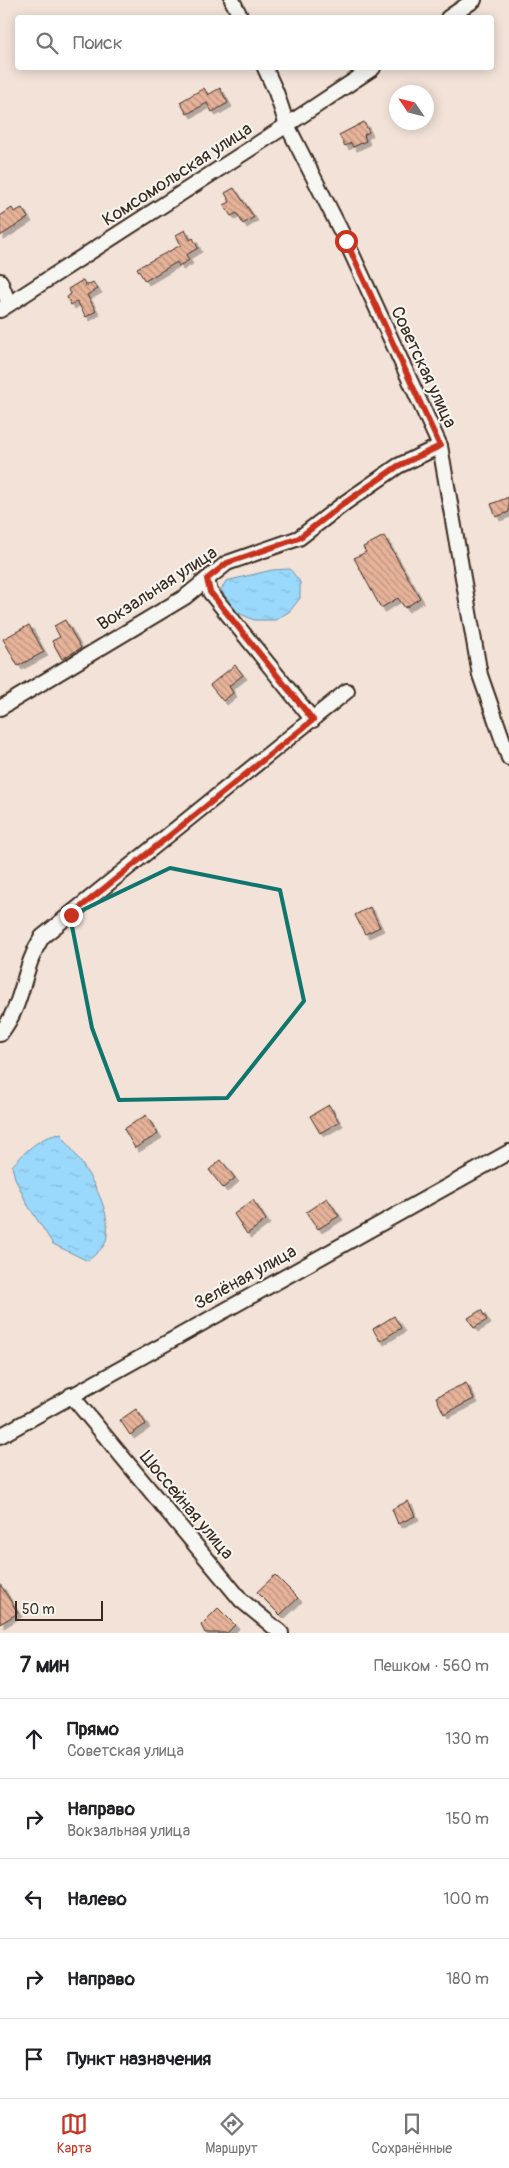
<!DOCTYPE html>
<html lang="ru">
<meta charset="utf-8">
<style>
:root{--surface:#fff;--page:#f6f6f6;--text:#202124;--muted:#757577;--line:#e0e0e0;--accent:#c8321e}
body{margin:0;font-family:Pangolin,sans-serif;background:var(--page);color:var(--text)}
.compass{position:absolute;left:389px;top:85px;width:45px;height:45px;border-radius:50%;background:var(--surface);box-shadow:0 2px 12px #0003;rotate:305deg}
.scale{position:absolute;left:15px;bottom:12px;width:88px;box-sizing:border-box;padding-left:5px;border:2px solid #3b2a1e;border-top:0;font-size:14px;line-height:18px;white-space:nowrap;color:#3b2a1e;-webkit-text-stroke:4px #f6f6f2;paint-order:stroke}
.stop{position:absolute;width:15px;height:15px;margin:-11px;border:4px solid #c8321e;border-radius:50%;background:#fff}
.stop.end{background:#c8321e;border-color:#fff;box-shadow:0 1px 5px #0008}
.list{margin:0;padding:0;list-style:none}
h2{display:flex;justify-content:space-between;align-items:center;height:65px;margin:0;padding:0 20px;font-size:21px}
h2 small{font-size:16px;font-weight:400;color:var(--muted)}
.list li{display:grid;grid-template-columns:32px 1fr auto;gap:15px;align-items:center;box-sizing:border-box;height:80px;padding:0 20px;border-top:1px solid var(--line)}
.list b{display:block;font-size:19px;white-space:nowrap}
.list p{margin:0;font-size:16px;white-space:nowrap;color:var(--muted)}
.list em{font-size:16px;font-style:normal;color:var(--muted)}
.icon{flex:none;width:28px;height:28px;fill:none;stroke:currentColor;stroke-width:2;stroke-linecap:round;stroke-linejoin:round}
.map{position:relative;flex:none;width:509px;height:1633px;overflow:hidden}
.search{position:absolute;background:var(--surface);box-shadow:0 2px 12px #0003;left:15px;right:15px;top:15px;height:55px;display:flex;align-items:center;gap:12px;box-sizing:border-box;padding:0 18px;border-radius:5px;color:var(--muted);font-size:19px}
.sheet{height:465px;background:var(--surface)}
nav{display:flex;justify-content:space-around;align-items:center;box-sizing:border-box;height:70px;border-top:1px solid var(--line);background:var(--surface);font-size:14px;color:var(--muted)}
nav a{display:grid;justify-items:center;gap:2px}
nav .on{color:var(--accent)}
.map>svg:first-child{display:block}
</style>
<div class="map">
<svg width="509" height="1633" viewBox="0 0 509 1633">
<defs>
<pattern id="water-ripples" width="26" height="14" patternUnits="userSpaceOnUse" patternTransform="scale(1.25)"><rect width="26" height="14" fill="#9ad9fc"/><path d="M2 4q2-2 4 0t4 0M15 11q2-2 4 0t4 0" fill="none" stroke="#86bad8"/></pattern>
<pattern id="building-back-hatch" width="6" height="6" patternUnits="userSpaceOnUse" patternTransform="scale(1.25)"><rect width="6" height="6" fill="#e7b39a"/><path d="M-1 5l2 2M0 0l6 6M5-1l2 2" fill="none" stroke="#bc927d"/></pattern>
<filter id="shadow"><feDropShadow dx="4" dy="4" stdDeviation="0" flood-color="#0004"/></filter>
</defs>
<rect width="100%" height="100%" fill="#f2e2d8"/>
<filter id="ink" filterUnits="userSpaceOnUse"><feTurbulence type="fractalNoise" baseFrequency=".02" numOctaves="2"/><feDisplacementMap in="SourceGraphic" scale="10" xChannelSelector="R" yChannelSelector="G"/><feConvolveMatrix kernelMatrix="1 2 1 2 8 2 1 2 1" color-interpolation-filters="sRGB"/></filter>
<g filter="url(#ink)">
<g fill="url(#water-ripples)" stroke="#7493a3">
<polygon points="290,569 300,582 300,598 290,611 275,620 254,620 234,611 221,590 226,581 272,570"/>
<path d="M 61,1134 C 80,1161 115,1206 106,1241 C 104,1248 93,1256 88,1261 L 53,1244 L 27,1204 L 15,1178 L 12,1166 C 26,1151 40,1136 61,1134 Z"/>
</g>
<g fill="url(#building-back-hatch)" stroke="#3b2a1e" filter="url(#shadow)">
<polygon points="204,88 208,95 220,88 228,103 212,112 207,103 187,114 180,102"/>
<polygon points="364,122 369,132 364,135 366,141 353,147 351,143 345,146 339,135"/>
<polygon points="234,188 254,217 243,224 237,213 231,216 224,205 230,202 225,193"/>
<polygon points="12,208 14,212 22,208 28,218 0,236 0,216"/>
<polygon points="185,230 190,240 193,238 198,248 186,255 189,260 179,266 177,262 145,281 137,268 181,245 176,235"/>
<polygon points="83,280 86,286 93,282 98,289 87,295 96,311 86,317 77,301 71,305 67,297 71,294 68,289"/>
<polygon points="509,497 509,512 496,517 491,504"/>
<polygon points="384,536 420,598 405,608 398,598 381,608 354,558 366,552 363,547"/>
<polygon points="205,562 208,567 196,577 192,570"/>
<polygon points="65,620 81,648 62,659 52,641 60,637 54,626"/>
<polygon points="29,625 44,652 18,666 3,639"/>
<polygon points="235,665 243,675 229,686 233,693 223,701 210,685"/>
<polygon points="370,907 380,927 365,934 355,915"/>
<polygon points="329,1105 339,1122 320,1133 310,1116"/>
<polygon points="146,1115 158,1134 135,1148 124,1129"/>
<polygon points="221,1160 235,1178 223,1188 209,1170"/>
<polygon points="327,1198 339,1216 318,1229 306,1212"/>
<polygon points="253,1200 266,1220 247,1234 234,1214"/>
<polygon points="481,1310 487,1320 474,1328 468,1318"/>
<polygon points="394,1316 401,1328 380,1341 373,1329"/>
<polygon points="466,1383 474,1399 444,1414 436,1397"/>
<polygon points="136,1409 146,1424 130,1435 120,1420"/>
<polygon points="408,1501 415,1516 398,1524 392,1509"/>
<polygon points="275,1575 298,1598 280,1615 257,1592"/>
<polygon points="0,1584 18,1613 0,1624"/>
<polygon points="218,1608 235,1625 227,1633 205,1633 201,1625"/>
</g>
<g fill="none" stroke-linecap="round" stroke-linejoin="round">
<defs>
<g id="minor">
<polyline points="232,0 241,18"/>
<polyline points="448,18 474,0"/>
<polyline points="265,68 276,92 287,125 346,241 440,446 480,675 509,758"/>
<polyline points="0,281 9,304"/>
<polyline points="0,310 287,125 373,68"/>
<polyline points="207,579 210,592 313,720"/>
<polyline points="0,708 185,597 227,563 299,538 346,502 398,466 440,446"/>
<path d="M 0,1034 C 25,1003 21,971 42,937 L 347,691"/>
<polyline points="71,1395 241,1600 281,1633"/>
<polyline points="0,1436 509,1152"/>
</g>
</defs>
<use href="#minor" stroke="#3b2a1e" stroke-width="18"/>
<use href="#minor" stroke="#f6f6f2" stroke-width="14"/>
</g>
</g>
<g fill="none" stroke-linecap="round" stroke-linejoin="round" filter="url(#ink)">
<polyline stroke="#c8321e" stroke-width="6" points="71,915 313,720 210,592 207,579 227,563 299,538 346,502 398,466 440,446 346,241"/>
</g>
<path fill="none" stroke="#0f766e" stroke-width="4" stroke-linejoin="round" d="M 170,868 L 280,890 L 304,1001 L 227,1098 L 119,1100 L 92,1028 L 70,916 Z"/>
<g text-anchor="middle" stroke-width="4" stroke-linejoin="round" paint-order="stroke">
<g font-size="18" fill="#3b2a1e" stroke="#f6f6f2">
<text transform="translate(177 174) rotate(-33)" y="6">Комсомольская улица</text>
<text transform="translate(424 367) rotate(65)" y="6">Советская улица</text>
<text transform="translate(157 588) rotate(-33)" y="6">Вокзальная улица</text>
<text transform="translate(245 1277) rotate(-29)" y="6">Зелёная улица</text>
<text transform="translate(187 1505) rotate(50)" y="6">Шоссейная улица</text>
</g>
</g>
</svg>
<svg class="compass" viewBox="-18 -18 36 36"><path d="M0-13l5 13h-10z" fill="#e53935"/><path d="M0 13l5-13h-10z" fill="#757577"/></svg>
<div class="scale">50 m</div>
<div class="stop" style="left:346px;top:241px"></div>
<div class="stop end" style="left:71px;top:915px"></div>
<div class="search"><svg class="icon" aria-label="search" viewBox="0 0 24 24"><circle cx="10" cy="10" r="6"/><path d="M15 15l6 6"/></svg>Поиск</div>
</div>
<section class="sheet">
<h2>7 мин<small>Пешком · 560 m</small></h2>
<ul class="list">
<li><svg class="icon" aria-label="ahead" viewBox="0 0 24 24"><path d="M12 20V5M6 11l6-6 6 6"/></svg><div><b>Прямо</b><p>Советская улица</p></div><em>130 m</em></li>
<li><svg class="icon" aria-label="right" viewBox="0 0 24 24"><path d="M7 20v-9h11M14 6l5 5-5 5"/></svg><div><b>Направо</b><p>Вокзальная улица</p></div><em>150 m</em></li>
<li><svg class="icon" aria-label="left" viewBox="0 0 24 24"><path d="M17 20v-9H6M10 6l-5 5 5 5"/></svg><div><b>Налево</b></div><em>100 m</em></li>
<li><svg class="icon" aria-label="right" viewBox="0 0 24 24"><path d="M7 20v-9h11M14 6l5 5-5 5"/></svg><div><b>Направо</b></div><em>180 m</em></li>
<li><svg class="icon" aria-label="arrive" viewBox="0 0 24 24"><path d="M6 21V4h12l-3 4 3 4H6"/></svg><div><b>Пункт назначения</b></div></li>
</ul>
</section>
<nav>
<a class="on"><svg class="icon" aria-label="map" viewBox="0 0 24 24"><path d="M3 6l6-2 6 2 6-2v14l-6 2-6-2-6 2zM9 4v14M15 6v14"/></svg>Карта</a>
<a><svg class="icon" aria-label="directions" viewBox="0 0 24 24"><path d="M12 3l9 9-9 9-9-9zM9 14v-3h6M13 9l2 2-2 2"/></svg>Маршрут</a>
<a><svg class="icon" aria-label="saved" viewBox="0 0 24 24"><path d="M7 4h10v16l-5-4-5 4z"/></svg>Сохранённые</a>
</nav>
